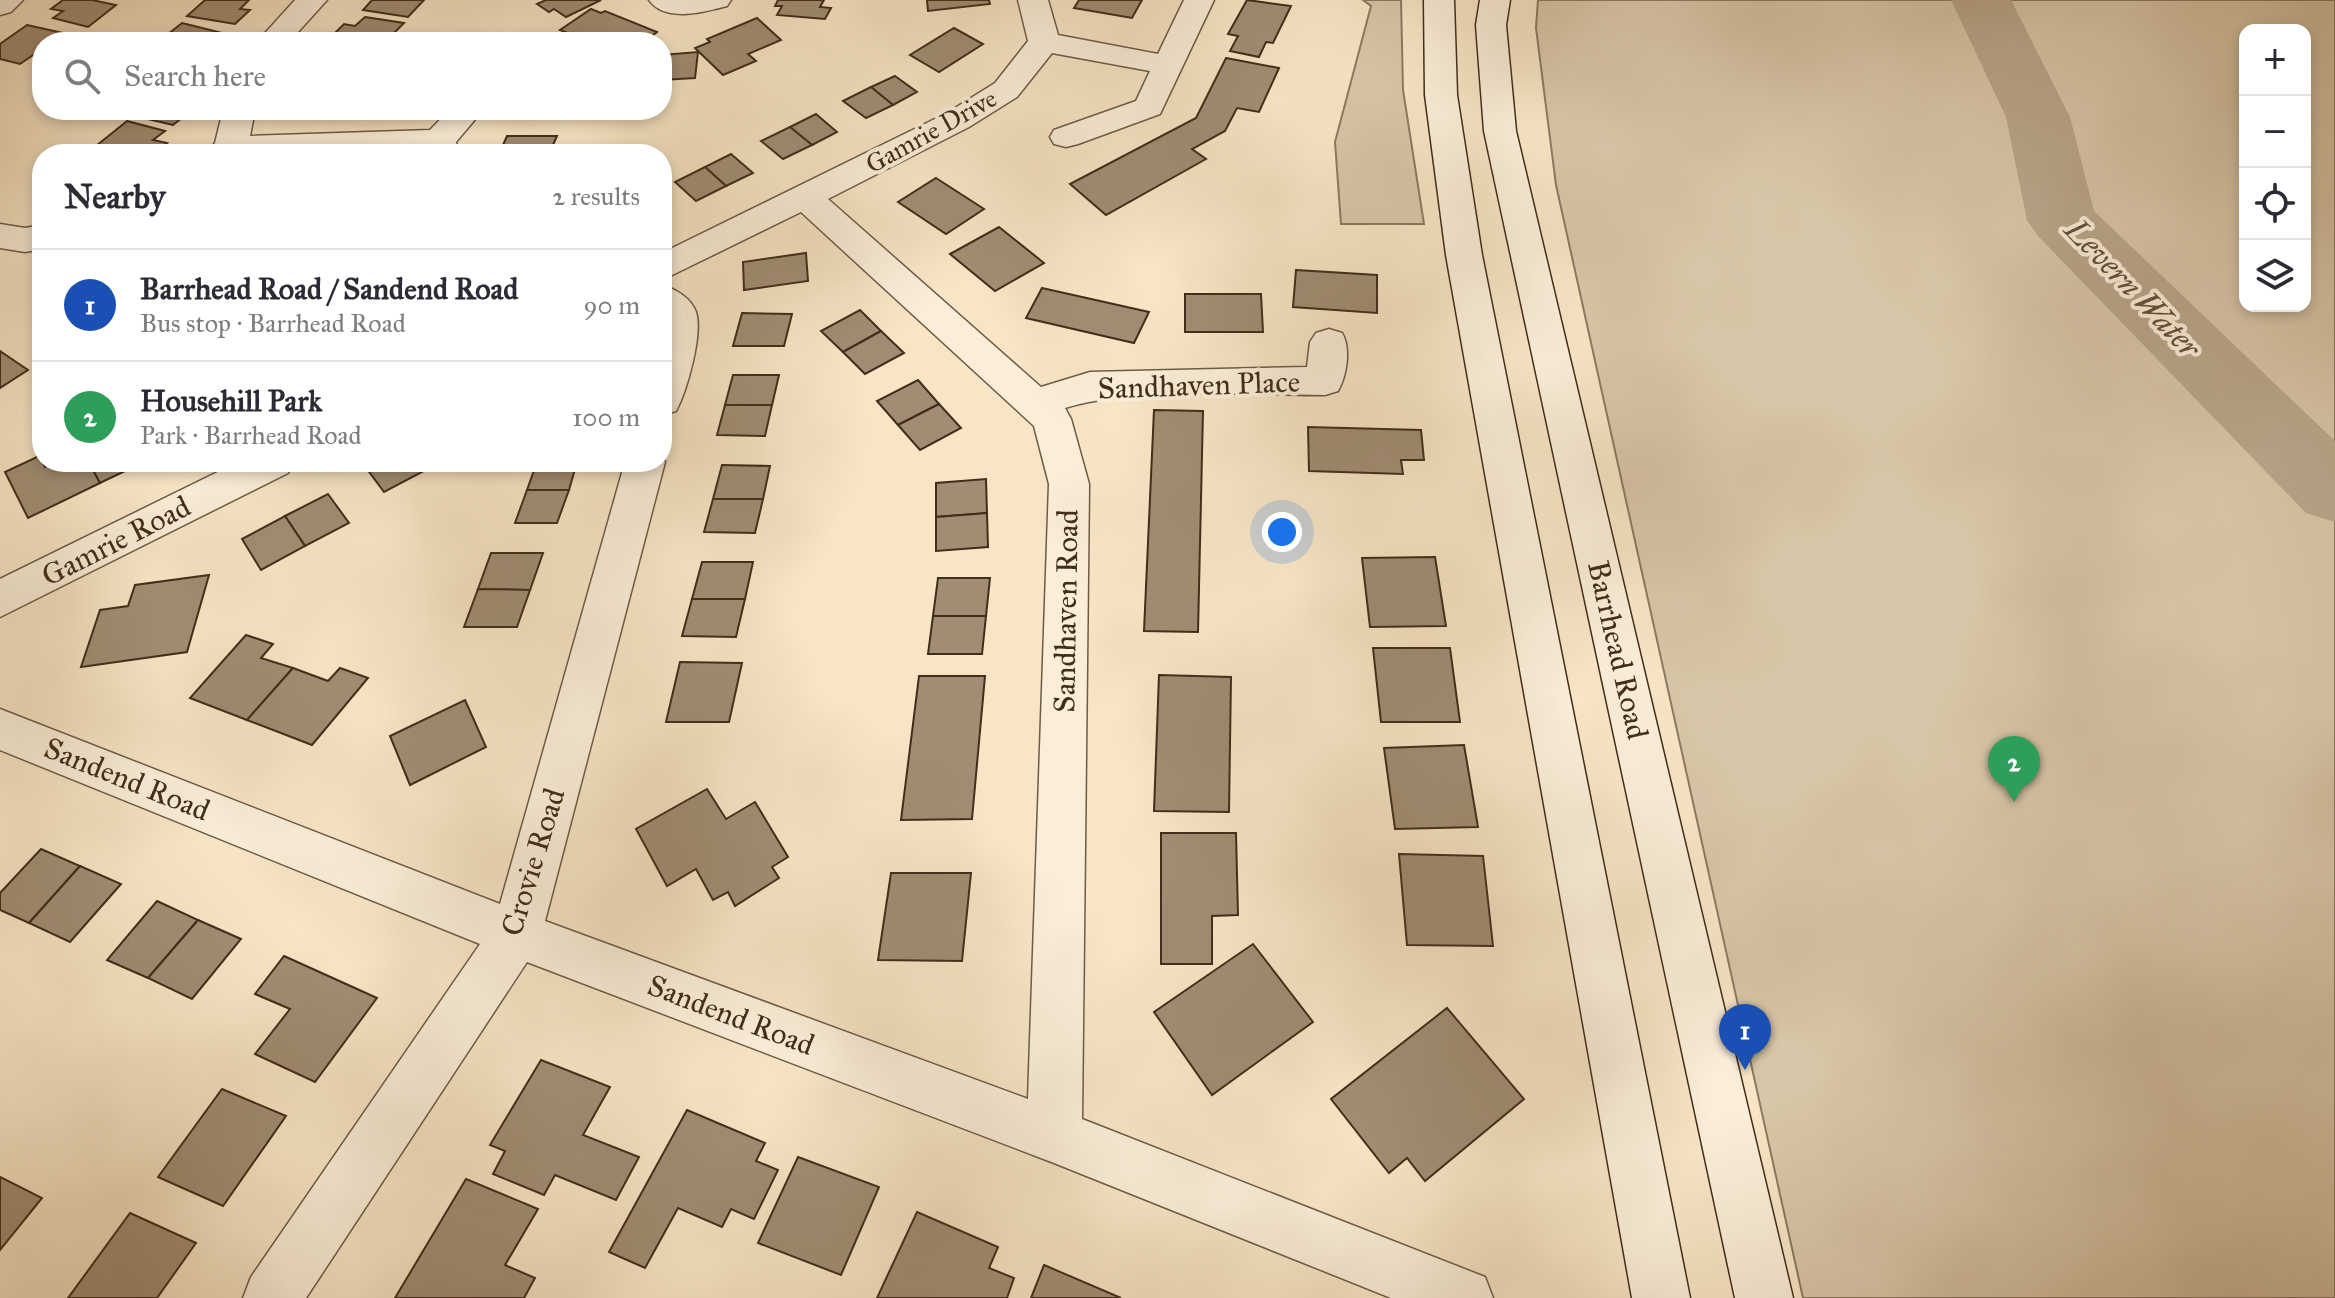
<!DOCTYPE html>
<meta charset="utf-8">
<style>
:root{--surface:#fff;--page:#f7f7f7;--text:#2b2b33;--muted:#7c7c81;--line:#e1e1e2;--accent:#8f2418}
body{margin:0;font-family:"IM FELL Great Primer",serif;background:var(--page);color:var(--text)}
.controls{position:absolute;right:24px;top:24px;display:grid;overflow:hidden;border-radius:16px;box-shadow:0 4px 12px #0003}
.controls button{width:72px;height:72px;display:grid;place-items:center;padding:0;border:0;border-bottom:2px solid var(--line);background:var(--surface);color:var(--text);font:40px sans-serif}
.you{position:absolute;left:1282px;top:532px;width:28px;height:28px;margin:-20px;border:6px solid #fff;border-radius:50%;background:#1a73e8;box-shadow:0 0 0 12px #1a73e833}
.badge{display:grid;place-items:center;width:52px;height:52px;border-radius:50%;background:var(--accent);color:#fff;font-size:26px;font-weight:700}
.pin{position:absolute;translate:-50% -66px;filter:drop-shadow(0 2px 4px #0008)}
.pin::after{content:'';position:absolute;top:42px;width:28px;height:24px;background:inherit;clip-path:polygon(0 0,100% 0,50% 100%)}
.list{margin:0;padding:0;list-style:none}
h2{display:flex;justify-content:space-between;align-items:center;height:104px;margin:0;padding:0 32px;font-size:34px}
h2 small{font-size:26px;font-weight:400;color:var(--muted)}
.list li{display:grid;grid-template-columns:52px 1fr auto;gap:24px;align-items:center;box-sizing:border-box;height:112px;padding:0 32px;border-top:2px solid var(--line)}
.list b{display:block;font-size:30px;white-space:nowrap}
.list p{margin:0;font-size:26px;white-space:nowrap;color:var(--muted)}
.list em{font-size:26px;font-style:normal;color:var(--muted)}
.icon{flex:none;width:44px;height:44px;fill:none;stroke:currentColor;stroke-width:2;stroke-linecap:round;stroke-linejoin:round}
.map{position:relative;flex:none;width:2335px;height:1298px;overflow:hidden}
.search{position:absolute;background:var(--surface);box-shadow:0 4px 12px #0003;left:32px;top:32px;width:640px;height:88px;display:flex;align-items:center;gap:20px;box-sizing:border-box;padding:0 28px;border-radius:32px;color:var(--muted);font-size:30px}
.panel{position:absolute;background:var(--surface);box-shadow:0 4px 12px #0003;left:32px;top:144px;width:640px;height:328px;border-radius:32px}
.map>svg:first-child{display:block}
</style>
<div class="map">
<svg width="2335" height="1298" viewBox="0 0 2335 1298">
<rect width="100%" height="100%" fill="#f7e5c5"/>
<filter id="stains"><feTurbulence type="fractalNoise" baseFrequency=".0025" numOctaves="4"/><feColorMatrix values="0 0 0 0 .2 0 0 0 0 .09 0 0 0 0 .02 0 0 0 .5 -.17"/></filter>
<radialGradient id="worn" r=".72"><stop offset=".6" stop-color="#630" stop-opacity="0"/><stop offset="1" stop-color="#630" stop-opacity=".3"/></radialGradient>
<g fill="#d8c6a8" stroke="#8c7a62" stroke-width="2" fill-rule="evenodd">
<polygon points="1363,0 1401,0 1403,90 1424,224 1341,224 1335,142 1371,6"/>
<path d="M 1538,0 L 2335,0 L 2335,1298 L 1803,1298 L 1556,185 L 1536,28 ZM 2305,30 L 2305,306 L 2245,306 L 2245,30 Z"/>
</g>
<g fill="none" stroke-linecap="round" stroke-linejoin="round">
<polygon fill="#b9a68b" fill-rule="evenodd" points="1951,0 2011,0 2070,117 2094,211 2335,441 2335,522 2306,513 2038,236 2027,220 2006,117"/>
</g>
<g fill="#a08d73" stroke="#412d1b" stroke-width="2">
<polygon points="63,0 92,0 116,5 88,27 53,18 63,11 51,9"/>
<polygon points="205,0 249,0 240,9 250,10 235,24 187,16"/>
<polygon points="372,0 424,0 408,17 363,10"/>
<polygon points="546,0 601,0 566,17 554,9 549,12 537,4"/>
<polygon points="778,0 824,0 820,7 831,8 825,19 777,15 782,6 775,6"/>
<polygon points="927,0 989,0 990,4 928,11"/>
<polygon points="1079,0 1142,0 1132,18 1074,8"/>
<polygon points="1247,0 1291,6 1273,43 1266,42 1259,57 1230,51 1238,36 1228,34"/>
<polygon points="591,9 601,13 605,11 657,32 644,42 590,42 560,30"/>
<polygon points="365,17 404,23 385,42 331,37 344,24 355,26"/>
<polygon points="757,18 781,40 748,54 756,61 723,75 695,48 710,42 707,39"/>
<polygon points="182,23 226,34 216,42 158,42"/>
<polygon points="27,25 63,33 51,42 42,42 42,49 20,64 0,59 0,44"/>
<polygon points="954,28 983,44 939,72 910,55"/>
<polygon points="698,52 695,78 662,80 662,55"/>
<polygon points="1226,58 1279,68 1259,112 1237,108 1225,131 1192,149 1206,159 1106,215 1070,184 1196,118"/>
<polygon points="895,76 917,92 893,105 871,87"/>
<polygon points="871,87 893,105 866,118 843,101"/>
<polygon points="130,110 192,110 173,125 126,114"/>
<polygon points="513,110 564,110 562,117 509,119"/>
<polygon points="816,114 837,132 812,145 790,127"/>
<polygon points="127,121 165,131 153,140 167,143 154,154 129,154 96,146"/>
<polygon points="790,127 812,145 783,159 761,141"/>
<polygon points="507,136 557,136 549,154 499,154"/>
<polygon points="731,154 753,173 726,186 705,167"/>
<polygon points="705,167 726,186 696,201 675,182"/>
<polygon points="936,178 984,209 946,234 898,202"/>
<polygon points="999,227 1044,263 995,291 950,254"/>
<polygon points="806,253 808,281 744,290 743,262"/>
<polygon points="1296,270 1377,275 1377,313 1293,307"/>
<polygon points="1042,288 1149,312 1134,343 1026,318"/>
<polygon points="1185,294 1261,294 1263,332 1185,332"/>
<polygon points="860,310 881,331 843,352 821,331"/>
<polygon points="742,313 792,314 784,346 733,346"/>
<polygon points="881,331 904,353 865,374 843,352"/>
<polygon points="0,351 28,370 0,388"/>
<polygon points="733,375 779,375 772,405 725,405"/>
<polygon points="918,380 939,404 898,425 877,401"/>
<polygon points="939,404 961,428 920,450 898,425"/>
<polygon points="725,405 772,405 765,436 717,435"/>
<polygon points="1154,410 1203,411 1198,632 1144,631"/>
<polygon points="1308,427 1421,430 1424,460 1401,460 1403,474 1309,471"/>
<polygon points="39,456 45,467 56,462 89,462 100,483 28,518 5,472"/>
<polygon points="89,462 144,462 100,483"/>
<polygon points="379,462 418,462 424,471 384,492 367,469"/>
<polygon points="537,462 577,462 569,490 527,490"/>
<polygon points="722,465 770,466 763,499 713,499"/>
<polygon points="986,479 987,513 936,517 936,483"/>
<polygon points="527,490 569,490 557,523 515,523"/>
<polygon points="328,494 349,523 305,546 285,516"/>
<polygon points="713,499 763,499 755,533 704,532"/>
<polygon points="987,513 988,547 936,551 936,517"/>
<polygon points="285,516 305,546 261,570 242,539"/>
<polygon points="491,553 543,553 530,590 478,589"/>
<polygon points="1435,557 1446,626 1370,627 1362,558"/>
<polygon points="702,562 753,562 745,599 692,599"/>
<polygon points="209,575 187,652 81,667 100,610 128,606 135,585"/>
<polygon points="938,578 990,578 986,616 933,616"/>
<polygon points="478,589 530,590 517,627 464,627"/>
<polygon points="692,599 745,599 736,637 682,636"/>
<polygon points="933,616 986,616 982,654 928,654"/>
<polygon points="246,635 273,644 261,658 293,668 247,720 190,698"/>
<polygon points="1373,648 1450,648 1460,722 1381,722"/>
<polygon points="680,662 742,663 729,722 666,722"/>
<polygon points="293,668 328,681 340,668 368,678 312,745 247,720"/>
<polygon points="1159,675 1231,677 1229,812 1154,811"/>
<polygon points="919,676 985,676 972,819 901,820"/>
<polygon points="465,700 486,747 410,785 390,736"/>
<polygon points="1464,745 1478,827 1395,829 1384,748"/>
<polygon points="707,789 726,819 755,802 788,857 772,867 779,878 735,906 728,892 713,900 696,869 667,886 636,829"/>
<polygon points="1161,833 1236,833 1238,915 1212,916 1212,964 1161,964"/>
<polygon points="41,849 80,866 29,923 0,910 0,893"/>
<polygon points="1399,854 1483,856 1493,946 1407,945"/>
<polygon points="80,866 121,884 70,942 29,923"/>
<polygon points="891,873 971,873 962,961 878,960"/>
<polygon points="157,901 198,920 148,978 107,960"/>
<polygon points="198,920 241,939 192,999 148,978"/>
<polygon points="1253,944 1313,1022 1212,1095 1154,1012"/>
<polygon points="284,956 377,998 315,1082 255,1054 290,1009 255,994"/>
<polygon points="1447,1008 1524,1099 1425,1181 1407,1158 1389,1173 1331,1099"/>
<polygon points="541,1060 610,1087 583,1135 639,1157 616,1200 555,1175 544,1195 493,1174 505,1151 490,1145"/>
<polygon points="222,1089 286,1116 223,1206 158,1177"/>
<polygon points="687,1110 765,1143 756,1161 778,1170 754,1219 731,1209 722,1227 678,1208 645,1268 609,1252"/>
<polygon points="798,1157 879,1187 841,1275 758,1243"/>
<polygon points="0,1177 42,1198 0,1250"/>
<polygon points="466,1179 538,1209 505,1265 535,1278 524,1298 395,1298"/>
<polygon points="917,1212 998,1247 989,1268 1014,1278 1007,1298 877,1298"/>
<polygon points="130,1213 196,1243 157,1298 68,1298"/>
<polygon points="1044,1265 1121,1298 1031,1298"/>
</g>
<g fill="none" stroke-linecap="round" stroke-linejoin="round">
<defs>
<g id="minor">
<polygon points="0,0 23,0 11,12 0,15"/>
<polygon points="295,0 327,0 289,42 257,42"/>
<path d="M 649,0 L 731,0 L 727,6 C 704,12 665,23 649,0 Z"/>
<path d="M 1018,0 L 1048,0 L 1058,35 L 1158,54 L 1184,0 L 1214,0 L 1160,114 L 1078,144 L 1066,147 L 1054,144 L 1050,137 L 1054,130 L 1136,101 L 1150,71 L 1052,53 L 1017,97 L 969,127 L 828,199 L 1041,387 L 1090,372 L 1307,367 L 1310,342 L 1316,333 L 1329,329 L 1342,333 C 1351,348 1347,375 1338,391 L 1325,395 C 1250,395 1134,386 1065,408 L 1071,419 L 1089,484 L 1082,1119 L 1485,1277 L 1493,1298 L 1391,1298 L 1054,1163 L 527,962 L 306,1298 L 243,1298 L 251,1277 L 480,944 L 0,750 L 0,709 L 500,904 L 625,462 L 662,462 L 662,457 L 665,462 L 545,921 L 1028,1099 L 1049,484 L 1034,426 L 801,212 L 662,280 L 662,253 L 947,113 L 995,83 L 1028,41 Z"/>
<polygon points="223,110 255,110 250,136 430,130 449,110 483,110 456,142 458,154 424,154 424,151 206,154 215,143"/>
<polygon points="0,224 25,228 42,225 42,249 25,252 0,248"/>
<path d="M 662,285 C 675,289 691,298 696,312 C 703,334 687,391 676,411 L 662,415 Z"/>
<polygon points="238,462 294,462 288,473 0,617 0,579"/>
</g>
<g id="secondary">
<polygon points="1424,0 1454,0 1457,95 1482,255 1690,1298 1632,1298 1446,255 1425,95"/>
<polygon points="1480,0 1510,0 1506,25 1516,131 1793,1298 1735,1298 1484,131 1476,25"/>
</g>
</defs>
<use href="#minor" stroke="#6e5b46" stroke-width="3"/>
<use href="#secondary" stroke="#412d1b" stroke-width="3"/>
<use href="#minor" fill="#faeed9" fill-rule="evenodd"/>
<use href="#secondary" fill="#faeed9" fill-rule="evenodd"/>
</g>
<g text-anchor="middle" stroke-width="8" stroke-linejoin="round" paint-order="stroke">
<g font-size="26" fill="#412d1b" stroke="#faeed9">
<text transform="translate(931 131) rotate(-29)" y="9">Gamrie Drive</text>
</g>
<g font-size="30" fill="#412d1b" stroke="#faeed9">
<text transform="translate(1199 385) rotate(-2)" y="10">Sandhaven Place</text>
<text transform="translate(116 541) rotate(-27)" y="10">Gamrie Road</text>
<text transform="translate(1066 611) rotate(-89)" y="10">Sandhaven Road</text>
<text transform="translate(1618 650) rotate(77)" y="10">Barrhead Road</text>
<text transform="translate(127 779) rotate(22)" y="10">Sandend Road</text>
<text transform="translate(533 862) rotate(-73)" y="10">Crovie Road</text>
<text transform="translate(731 1015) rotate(21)" y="10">Sandend Road</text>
</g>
<g font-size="32" font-style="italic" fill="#65513d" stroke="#faeed9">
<text transform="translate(2133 288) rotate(46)" y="11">Levern Water</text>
</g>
</g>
<rect width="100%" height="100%" filter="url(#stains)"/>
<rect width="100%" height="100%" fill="url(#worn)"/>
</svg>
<div class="controls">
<button>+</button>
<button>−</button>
<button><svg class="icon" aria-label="locate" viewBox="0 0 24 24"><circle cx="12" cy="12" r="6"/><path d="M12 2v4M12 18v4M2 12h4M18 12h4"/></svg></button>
<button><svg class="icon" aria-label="layers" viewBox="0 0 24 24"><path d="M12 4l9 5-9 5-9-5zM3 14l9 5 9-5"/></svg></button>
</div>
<div class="you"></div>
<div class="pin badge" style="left:1745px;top:1070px;background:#1a4fb4">1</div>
<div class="pin badge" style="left:2014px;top:802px;background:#2e9e5b">2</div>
<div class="search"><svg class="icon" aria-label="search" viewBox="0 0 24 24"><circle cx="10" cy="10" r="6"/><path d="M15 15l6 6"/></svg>Search here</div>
<section class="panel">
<h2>Nearby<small>2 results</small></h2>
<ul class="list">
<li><span class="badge" style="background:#1a4fb4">1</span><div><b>Barrhead Road / Sandend Road</b><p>Bus stop · Barrhead Road</p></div><em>90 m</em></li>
<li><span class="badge" style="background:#2e9e5b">2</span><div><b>Househill Park</b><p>Park · Barrhead Road</p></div><em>100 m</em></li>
</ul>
</section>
</div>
